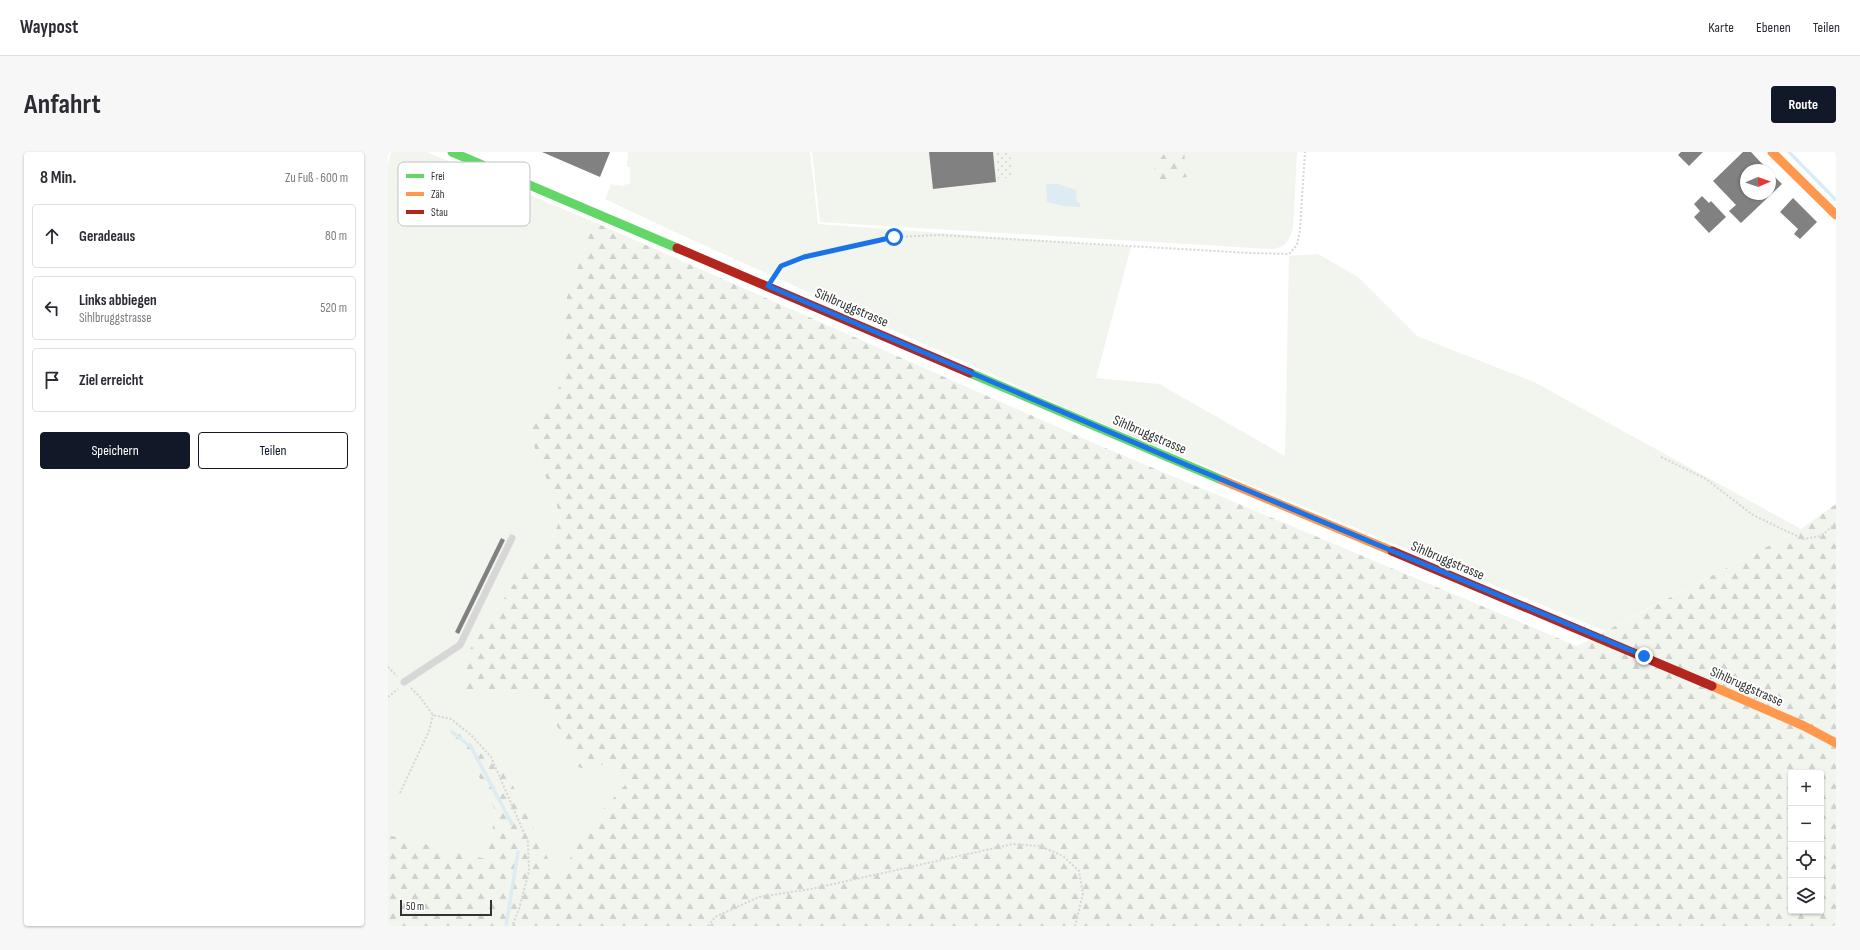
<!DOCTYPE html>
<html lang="de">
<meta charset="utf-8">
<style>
:root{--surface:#fff;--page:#f7f7f7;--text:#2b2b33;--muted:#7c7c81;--line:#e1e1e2;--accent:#111827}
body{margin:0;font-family:"Sofia Sans Condensed",sans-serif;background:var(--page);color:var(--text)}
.controls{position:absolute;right:12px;bottom:12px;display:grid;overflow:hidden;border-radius:4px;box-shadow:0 1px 3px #0004}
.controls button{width:36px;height:36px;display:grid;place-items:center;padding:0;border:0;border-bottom:1px solid var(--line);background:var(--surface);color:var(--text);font:20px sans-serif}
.compass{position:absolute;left:1352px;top:12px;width:36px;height:36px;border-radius:50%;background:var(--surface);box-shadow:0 1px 3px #0004;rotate:88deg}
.scale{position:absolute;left:12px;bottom:10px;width:92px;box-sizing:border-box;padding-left:4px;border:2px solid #333;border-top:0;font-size:11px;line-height:14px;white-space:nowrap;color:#333;-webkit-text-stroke:3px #fff;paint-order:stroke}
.stop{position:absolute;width:12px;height:12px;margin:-9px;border:3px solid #1a73e8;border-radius:50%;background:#fff}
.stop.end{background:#1a73e8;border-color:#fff;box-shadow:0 1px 4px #0008}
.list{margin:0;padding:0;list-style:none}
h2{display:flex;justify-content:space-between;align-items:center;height:52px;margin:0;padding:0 16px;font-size:17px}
h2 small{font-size:13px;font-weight:400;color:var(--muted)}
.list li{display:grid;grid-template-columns:26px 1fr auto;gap:12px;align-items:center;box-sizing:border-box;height:64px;margin:0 8px 8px;padding:0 8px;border:1px solid var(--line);border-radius:4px}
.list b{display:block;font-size:15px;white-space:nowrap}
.list p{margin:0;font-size:13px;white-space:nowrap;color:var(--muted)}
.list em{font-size:13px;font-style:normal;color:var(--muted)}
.actions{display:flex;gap:8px;padding:12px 16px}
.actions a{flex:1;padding:9px 0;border:1px solid var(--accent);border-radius:4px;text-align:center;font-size:14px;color:var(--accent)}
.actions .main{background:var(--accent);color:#fff}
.icon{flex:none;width:22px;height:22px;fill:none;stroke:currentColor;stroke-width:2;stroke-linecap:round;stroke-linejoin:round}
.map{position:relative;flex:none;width:1448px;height:774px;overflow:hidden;border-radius:4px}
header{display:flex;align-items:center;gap:24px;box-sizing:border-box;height:56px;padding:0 20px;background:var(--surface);border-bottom:1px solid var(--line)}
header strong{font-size:19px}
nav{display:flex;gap:22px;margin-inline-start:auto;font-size:14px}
.intro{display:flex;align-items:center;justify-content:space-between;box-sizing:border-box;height:96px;padding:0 24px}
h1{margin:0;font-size:28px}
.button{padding:10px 18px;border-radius:4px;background:var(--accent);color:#fff;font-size:14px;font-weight:700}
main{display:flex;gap:24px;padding:0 24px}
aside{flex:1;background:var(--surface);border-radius:4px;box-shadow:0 1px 3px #0004}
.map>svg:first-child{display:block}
</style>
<header>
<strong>Waypost</strong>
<nav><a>Karte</a><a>Ebenen</a><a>Teilen</a></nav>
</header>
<div class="intro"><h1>Anfahrt</h1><a class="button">Route</a></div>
<main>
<aside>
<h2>8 Min.<small>Zu Fuß · 600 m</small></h2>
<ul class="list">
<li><svg class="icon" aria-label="ahead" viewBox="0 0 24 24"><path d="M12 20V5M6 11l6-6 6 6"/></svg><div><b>Geradeaus</b></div><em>80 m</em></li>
<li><svg class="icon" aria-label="left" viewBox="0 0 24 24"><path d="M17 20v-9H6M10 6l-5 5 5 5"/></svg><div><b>Links abbiegen</b><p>Sihlbruggstrasse</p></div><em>520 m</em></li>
<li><svg class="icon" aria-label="arrive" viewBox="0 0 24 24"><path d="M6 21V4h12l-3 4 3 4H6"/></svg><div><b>Ziel erreicht</b></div></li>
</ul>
<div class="actions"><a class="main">Speichern</a><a>Teilen</a></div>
</aside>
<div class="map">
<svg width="1448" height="774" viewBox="0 0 1448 774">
<defs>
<pattern id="forest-firs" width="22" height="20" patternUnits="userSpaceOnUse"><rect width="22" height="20" fill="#f1f5ed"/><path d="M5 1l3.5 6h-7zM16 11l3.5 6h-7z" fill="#cfd2cc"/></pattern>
<pattern id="park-dots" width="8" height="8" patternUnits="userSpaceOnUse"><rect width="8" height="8" fill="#f1f5ed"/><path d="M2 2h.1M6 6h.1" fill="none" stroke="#cfd2cc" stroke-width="1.8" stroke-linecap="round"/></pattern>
</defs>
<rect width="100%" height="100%" fill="#fff"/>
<g fill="#f1f5ed">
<polygon points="3,0 39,0 206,70 179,145 176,213 172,234 140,278 173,365 165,385 135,418 76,506 108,543 130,539 144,540 171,577 190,615 201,618 216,612 228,617 237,633 203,671 170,728 113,609 59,587 85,612 108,660 98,707 0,683 0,14"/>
<polygon points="240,0 422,0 430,72 743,95 708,226 771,232 897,304 901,104 930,102 970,125 1029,184 1148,231 1413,377 1217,479 699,265 291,82 217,47 223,32 234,34 242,31 242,15 239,15"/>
<path d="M 424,0 L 541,0 L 552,37 L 608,30 L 605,0 L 909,0 L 905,76 C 901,90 897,96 882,97 L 432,70 Z"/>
</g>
<g fill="url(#forest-firs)" fill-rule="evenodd">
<polygon points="777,0 796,0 799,25 757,31"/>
<path d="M 206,70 L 708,292 L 1189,494 L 1413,377 L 1448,352 L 1448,774 L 0,774 L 0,683 L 98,707 L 108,660 L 85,612 L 58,587 L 75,581 L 113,609 L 170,727 L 203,671 L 237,633 L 228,617 L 216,612 L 201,618 L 190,615 L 171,577 L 144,541 L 130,539 L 108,543 L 77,539 L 74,525 L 76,506 L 135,418 L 165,385 L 173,365 L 140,278 L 172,234 L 176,213 L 179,145 ZM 1403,621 L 1433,621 L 1433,759 L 1403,759 Z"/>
</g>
<polygon fill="url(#park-dots)" points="608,0 622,0 625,25 610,27"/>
<polygon fill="#ddebf3" points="658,32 670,32 688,38 689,50 692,51 692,55 676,54 659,50"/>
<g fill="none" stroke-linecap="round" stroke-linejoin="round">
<g stroke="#ddebf3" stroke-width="3.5">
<polyline points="1401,0 1448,48"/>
<polyline points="64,580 83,595 124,672"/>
<polyline points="118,774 130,700"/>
</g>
</g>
<g fill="#818181">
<polygon points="154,0 222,0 212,25"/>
<polygon points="541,0 605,0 608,30 545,37"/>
<polygon points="1293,0 1315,0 1301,14 1290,3"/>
<polygon points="1355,0 1363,0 1380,18 1358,18 1358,42 1382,42 1382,20 1394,32 1353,71 1341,59 1348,53 1325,29"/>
<polygon points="1314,44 1321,51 1323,49 1338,65 1321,81 1306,65 1312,59 1306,52"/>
<polygon points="1405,46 1429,70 1412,87 1406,82 1410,77 1392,60"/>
<polygon points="113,386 117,388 71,482 67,480"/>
</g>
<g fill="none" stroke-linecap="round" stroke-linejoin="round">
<g stroke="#d6d6d6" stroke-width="2" stroke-dasharray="2 2" stroke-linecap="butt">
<polyline points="389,120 393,114 417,105 506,85 551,83 862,101 901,102 909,93 912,78 917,0"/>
<polyline points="1273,305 1318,327 1365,363 1415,387 1433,384 1448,371"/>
<polyline points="0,515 9,524"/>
<polyline points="23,536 32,545 45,563 63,567 83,583 103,605 140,690 141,719 131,757 124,774"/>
<polyline points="0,545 10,537"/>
<polyline points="12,641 41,579 45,563"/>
<polyline points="320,774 327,765 371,745 423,737 625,692 652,694 675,704 691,719 695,742 687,774"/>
</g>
<polyline stroke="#d7d7d7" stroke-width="7" points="16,530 72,493 124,386"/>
<g stroke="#63d668" stroke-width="9">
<polyline points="64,0 289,96"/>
<polyline points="582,221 834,328"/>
</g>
<g stroke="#ff974d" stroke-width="9">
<polyline points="1384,0 1448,63"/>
<polyline points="834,328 1004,399"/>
<polyline points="1324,534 1416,574 1448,591"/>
</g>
<g stroke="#b3261e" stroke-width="9">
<polyline points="289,96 582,221"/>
<polyline points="1004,399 1324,534"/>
</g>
</g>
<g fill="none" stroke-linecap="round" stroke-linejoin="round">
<polyline stroke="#1a73e8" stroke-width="5" points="506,85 416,105 393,114 380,134 801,314 1256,504"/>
</g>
<g text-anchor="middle" stroke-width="4" stroke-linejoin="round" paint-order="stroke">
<g font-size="14" fill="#333" stroke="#fff">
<text transform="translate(464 155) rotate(23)" y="5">Sihlbruggstrasse</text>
<text transform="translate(762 282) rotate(23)" y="5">Sihlbruggstrasse</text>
<text transform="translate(1060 408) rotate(23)" y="5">Sihlbruggstrasse</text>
<text transform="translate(1359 534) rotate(24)" y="5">Sihlbruggstrasse</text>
</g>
</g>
<rect x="10" y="10" width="132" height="64" rx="6" fill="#fff" stroke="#c2c2c2" stroke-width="1"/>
<rect x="18" y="22" width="18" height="4" fill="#63d668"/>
<rect x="18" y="40" width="18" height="4" fill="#ff974d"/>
<rect x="18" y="58" width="18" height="4" fill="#b3261e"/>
<g font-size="11" fill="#333">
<text x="43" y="28">Frei</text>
<text x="43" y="46">Zäh</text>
<text x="43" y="64">Stau</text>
</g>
</svg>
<div class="controls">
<button>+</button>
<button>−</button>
<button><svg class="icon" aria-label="locate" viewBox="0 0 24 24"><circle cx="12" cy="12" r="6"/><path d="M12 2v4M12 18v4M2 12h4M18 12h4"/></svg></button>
<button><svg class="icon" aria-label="layers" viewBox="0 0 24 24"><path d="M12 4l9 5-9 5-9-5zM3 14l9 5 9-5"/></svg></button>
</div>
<svg class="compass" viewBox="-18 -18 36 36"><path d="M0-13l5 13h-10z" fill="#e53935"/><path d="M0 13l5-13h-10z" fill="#7c7c81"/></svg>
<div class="scale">50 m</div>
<div class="stop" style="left:506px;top:85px"></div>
<div class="stop end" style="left:1256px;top:504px"></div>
</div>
</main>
